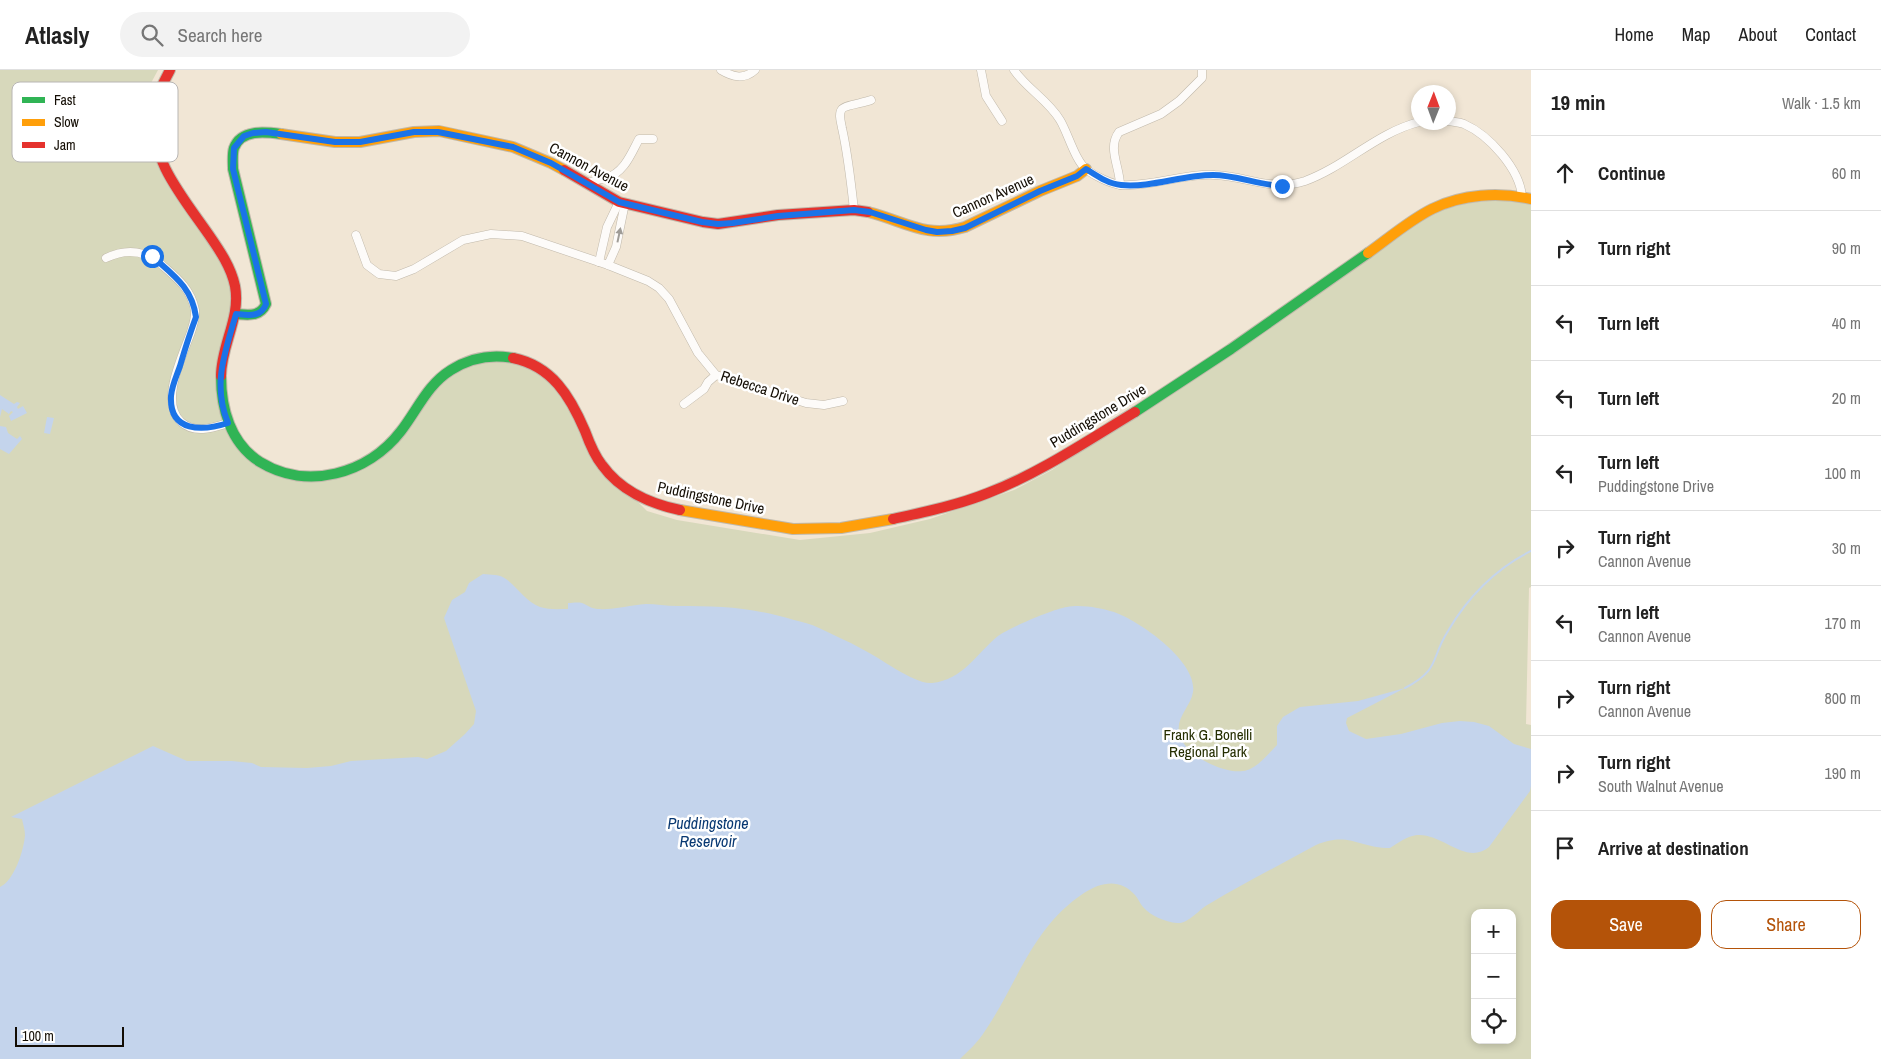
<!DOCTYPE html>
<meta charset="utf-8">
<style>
:root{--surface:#fff;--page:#f2f2f2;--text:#222;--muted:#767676;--line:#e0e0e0;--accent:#b45309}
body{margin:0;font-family:"Archivo Narrow",sans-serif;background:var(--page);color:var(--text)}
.controls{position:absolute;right:15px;bottom:15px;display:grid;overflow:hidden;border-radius:10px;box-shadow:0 2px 8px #0003}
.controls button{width:45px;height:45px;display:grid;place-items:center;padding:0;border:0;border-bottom:1px solid var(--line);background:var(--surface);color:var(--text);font:25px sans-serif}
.compass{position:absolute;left:1411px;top:15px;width:45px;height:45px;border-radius:50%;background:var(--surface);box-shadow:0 2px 8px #0003;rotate:1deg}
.scale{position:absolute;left:15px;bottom:12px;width:109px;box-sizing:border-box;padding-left:5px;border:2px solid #130d04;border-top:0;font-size:14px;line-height:18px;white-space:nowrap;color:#130d04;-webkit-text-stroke:4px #fff;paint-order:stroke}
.stop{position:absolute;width:15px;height:15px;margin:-11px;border:4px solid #1a73e8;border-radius:50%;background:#fff}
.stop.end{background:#1a73e8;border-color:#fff;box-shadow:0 1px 5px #0008}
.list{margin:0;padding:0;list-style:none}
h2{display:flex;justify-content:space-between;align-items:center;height:65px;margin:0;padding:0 20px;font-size:21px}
h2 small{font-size:16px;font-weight:400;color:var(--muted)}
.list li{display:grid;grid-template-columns:32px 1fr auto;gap:15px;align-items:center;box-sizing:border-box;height:75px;padding:0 20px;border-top:1px solid var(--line)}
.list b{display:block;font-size:19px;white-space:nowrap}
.list p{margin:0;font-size:16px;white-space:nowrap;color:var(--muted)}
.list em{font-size:16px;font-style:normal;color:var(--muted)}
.actions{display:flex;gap:10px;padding:15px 20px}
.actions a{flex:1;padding:11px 0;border:1px solid var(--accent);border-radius:15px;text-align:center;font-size:18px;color:var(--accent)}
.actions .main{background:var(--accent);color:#fff}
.icon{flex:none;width:28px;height:28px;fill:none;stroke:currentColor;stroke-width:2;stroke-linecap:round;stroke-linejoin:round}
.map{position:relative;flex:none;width:1531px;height:989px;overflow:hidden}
header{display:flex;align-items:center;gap:30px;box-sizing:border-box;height:70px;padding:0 25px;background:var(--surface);border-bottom:1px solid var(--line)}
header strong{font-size:24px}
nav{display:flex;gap:28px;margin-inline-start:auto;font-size:18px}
.search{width:350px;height:45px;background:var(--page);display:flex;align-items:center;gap:12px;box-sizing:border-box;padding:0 18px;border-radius:28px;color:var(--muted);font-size:19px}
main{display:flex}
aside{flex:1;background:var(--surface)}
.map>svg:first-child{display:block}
</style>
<header>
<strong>Atlasly</strong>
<div class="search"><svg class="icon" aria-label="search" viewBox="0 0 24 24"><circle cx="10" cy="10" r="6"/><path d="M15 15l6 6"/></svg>Search here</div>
<nav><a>Home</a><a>Map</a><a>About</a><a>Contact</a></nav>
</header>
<main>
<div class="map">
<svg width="1531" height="989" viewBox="0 0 1531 989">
<rect width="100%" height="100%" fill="#f1e6d5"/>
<path fill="#d7d8bb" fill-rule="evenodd" d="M 0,0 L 158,0 L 143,28 L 145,55 L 227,193 L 236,225 L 220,317 L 243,380 L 280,403 L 322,407 L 382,381 L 422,327 L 456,296 L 504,286 L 555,308 L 603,397 L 647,441 L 677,450 L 800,470 L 870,463 L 930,449 L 1014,420 L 1052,400 L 1241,276 L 1422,150 C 1456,131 1493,127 1531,134 L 1531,517 L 1529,518 L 1526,654 L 1531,655 L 1531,989 L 0,989 ZM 1475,843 L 1512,843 L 1512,970 L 1475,970 Z"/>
<g fill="#c4d4ec">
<polygon points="0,325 14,334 17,332 20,333 17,337 18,339 23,336 27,343 11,351 9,346 13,342 11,341 9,344 2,339 0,347"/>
<polygon points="47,347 54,348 50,364 44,363"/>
<polygon points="0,356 6,357 8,363 17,369 20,366 22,369 9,384 0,379"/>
<path d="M 483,504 C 491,505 500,504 506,509 C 518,518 526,532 540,537 C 549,540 559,539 568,539 L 568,533 C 573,533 577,532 582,533 C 587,535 592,539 598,539 C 614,540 630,535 646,534 C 656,534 666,536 677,536 C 721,536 751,537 794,550 C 802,552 811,554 819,558 C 833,565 848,571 862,579 C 879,587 915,615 932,613 C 963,610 977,583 998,566 C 1009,558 1053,539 1067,537 C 1081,534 1101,538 1114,542 C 1140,551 1198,592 1193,622 C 1191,636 1176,647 1179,663 C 1183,684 1222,704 1243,701 C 1256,700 1268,684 1277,675 L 1277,656 L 1283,647 L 1300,637 L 1358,631 L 1405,618 L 1347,648 L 1346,653 L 1349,661 L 1366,669 L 1401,664 L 1442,653 L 1460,651 L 1474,652 L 1489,656 L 1514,674 L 1531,679 L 1531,716 L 1530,721 L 1489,777 C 1466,796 1443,763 1417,765 C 1407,766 1398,773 1390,778 C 1358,778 1349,761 1316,775 C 1280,795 1244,813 1209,834 C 1199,839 1189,854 1177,853 C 1165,852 1151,846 1143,837 C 1140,834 1138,828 1135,825 C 1120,808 1101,812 1084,823 C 1031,858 1017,915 983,964 C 977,973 968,981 960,989 L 0,989 L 0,817 C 14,811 24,780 25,765 C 25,760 23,754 22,749 L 11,747 L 153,676 L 187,691 L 232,691 L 252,693 L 261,697 L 307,698 L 331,696 L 351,691 L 418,687 L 427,689 L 446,681 L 465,664 L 474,654 L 476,641 L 444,548 L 452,530 L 465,522 L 469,513 Z"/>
</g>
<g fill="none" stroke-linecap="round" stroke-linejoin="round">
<path stroke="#c4d4ec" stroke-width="2" d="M 1405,618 C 1441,599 1430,589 1448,561 C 1467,528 1496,498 1531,481"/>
<defs>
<g id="street">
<path d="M 721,0 C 733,7 744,10 755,0"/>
<polyline points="981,0 986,26 1002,51"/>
<path d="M 1014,0 C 1027,19 1048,30 1060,50 C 1068,63 1075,91 1087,100 C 1095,106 1111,114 1121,115 C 1153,117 1184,103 1215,105 C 1247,106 1272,122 1305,111 C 1346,96 1376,63 1419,52"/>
<path d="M 1448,51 C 1454,52 1459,52 1464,54 C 1489,65 1520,99 1522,127"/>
<path d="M 587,114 C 594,110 599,110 606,108 C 624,103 631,84 639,69 L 653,69"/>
<path d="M 1120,115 C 1120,97 1107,78 1119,62 L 1161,44 L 1179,31 L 1202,8 L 1202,0"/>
<path d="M 854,140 C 851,112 848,85 842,58 C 841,52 838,44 842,39 C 845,35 864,33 871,30"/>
<polyline points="356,165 367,195 379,204 396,206 414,199 463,170 491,164 522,166 608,195 648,211 659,218 669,229 698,283 716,305 806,333 824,335 843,331"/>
<path d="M 106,188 C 127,178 145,180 162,195 C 177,208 191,219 195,240 C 196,248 193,255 191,262 C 183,285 159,332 181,352 C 195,364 212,358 228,353"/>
<polyline points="599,192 607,157 619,132"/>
<polyline points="608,195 616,177 625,133"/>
<polyline points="684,334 704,319 708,312 716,305"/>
</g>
<g id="fast">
<path d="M 236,244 C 249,245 260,247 266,234 L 233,99 C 233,93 232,84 234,78 C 241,59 265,62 281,64"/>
<path d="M 221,306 C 221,338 230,373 260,392 C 307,421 368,404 401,361 C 418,339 427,315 451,300 C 470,288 491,284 513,288"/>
<polyline points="1135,342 1231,279 1368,183"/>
</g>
<g id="slow">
<polyline points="281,64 335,72 360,72 414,62 439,61 513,77 551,93 564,100"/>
<path d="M 868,142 C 905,151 925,169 965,157 L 1040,121 L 1077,106 L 1086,99"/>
<path d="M 1368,183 C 1389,168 1410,150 1432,139 C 1462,124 1499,122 1531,129"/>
<polyline points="680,440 793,459 841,458 893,449"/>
</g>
<g id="jam">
<path d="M 170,0 C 163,14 155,27 154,43 C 148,88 185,130 209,165 C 220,181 231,197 235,216 C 241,248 221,275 221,306"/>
<polyline points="564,100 619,132 703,152 718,154 778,145 854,140 868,142"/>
<path d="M 513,288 C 552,296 570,326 585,361 C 589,372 594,385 602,395 C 620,420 650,434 680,440"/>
<path d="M 893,449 C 925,442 958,435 988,423 C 1040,403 1087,371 1135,342"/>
</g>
</defs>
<use href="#street" stroke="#c1b9ab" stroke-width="9"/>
<use href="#fast" stroke="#c1b9ab" stroke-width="12"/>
<use href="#slow" stroke="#c1b9ab" stroke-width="12"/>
<use href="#jam" stroke="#c1b9ab" stroke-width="12"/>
<use href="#street" stroke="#fdfbf9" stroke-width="8"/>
<use href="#fast" stroke="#30b455" stroke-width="10"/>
<use href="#slow" stroke="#ff9f0a" stroke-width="10"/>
<use href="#jam" stroke="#e5322d" stroke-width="10"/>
</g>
<defs><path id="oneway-solid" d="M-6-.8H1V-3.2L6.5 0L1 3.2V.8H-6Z" transform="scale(1.25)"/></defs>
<use fill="#9f9c97" href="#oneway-solid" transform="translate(619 165) rotate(-78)"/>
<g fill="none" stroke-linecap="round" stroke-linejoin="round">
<path stroke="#1a73e8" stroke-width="6" d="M 152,186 C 173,205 192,217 196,247 C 190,263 185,279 180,296 C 177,305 172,315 171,326 C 169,363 203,361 228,353 C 212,314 225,283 236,244 C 248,245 261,248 266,234 L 233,99 L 234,78 L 244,66 L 253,63 L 266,62 L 335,72 L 360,72 L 414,62 L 438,62 L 513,77 L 551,93 L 619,132 L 702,152 L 718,154 L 733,153 L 778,146 L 854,140 L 870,142 L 926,160 L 937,162 L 952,161 L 965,158 L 1040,121 L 1077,106 L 1086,99 C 1096,105 1108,114 1121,115 C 1151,118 1182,105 1213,105 C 1236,105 1258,115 1282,116"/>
</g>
<g text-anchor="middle" stroke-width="5" stroke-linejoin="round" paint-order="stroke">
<g font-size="15" fill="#130d04" stroke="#fff">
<text transform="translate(589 97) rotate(28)" y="5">Cannon Avenue</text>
<text transform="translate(993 126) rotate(-24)" y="5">Cannon Avenue</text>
<text transform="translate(760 318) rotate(18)" y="5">Rebecca Drive</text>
<text transform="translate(1098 346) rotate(-31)" y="5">Puddingstone Drive</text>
<text transform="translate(711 428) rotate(12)" y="5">Puddingstone Drive</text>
</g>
<g font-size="15" fill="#252e01" stroke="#fff">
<text x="1208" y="670">Frank G. Bonelli<tspan x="1208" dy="17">Regional Park</tspan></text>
</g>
<g font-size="16" font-style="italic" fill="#083872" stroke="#fff">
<text x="708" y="759">Puddingstone<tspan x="708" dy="18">Reservoir</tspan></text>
</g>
</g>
<rect x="12" y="12" width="166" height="80" rx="8" fill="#fff" stroke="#b8b6b4" stroke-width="1"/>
<rect x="22" y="27" width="23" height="6" fill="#30b455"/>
<rect x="22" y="49" width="23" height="7" fill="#ff9f0a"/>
<rect x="22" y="72" width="23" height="6" fill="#e5322d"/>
<g font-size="14" fill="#130d04">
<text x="54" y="35">Fast</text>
<text x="54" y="57">Slow</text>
<text x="54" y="80">Jam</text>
</g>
</svg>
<div class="controls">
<button>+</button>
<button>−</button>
<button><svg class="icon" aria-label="locate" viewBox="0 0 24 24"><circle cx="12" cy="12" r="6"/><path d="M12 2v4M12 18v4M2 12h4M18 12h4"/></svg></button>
</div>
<svg class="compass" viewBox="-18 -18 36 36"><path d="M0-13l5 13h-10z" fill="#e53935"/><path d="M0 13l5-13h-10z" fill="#767676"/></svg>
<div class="scale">100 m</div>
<div class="stop" style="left:152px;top:186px"></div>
<div class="stop end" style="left:1282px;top:116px"></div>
</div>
<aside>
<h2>19 min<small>Walk · 1.5 km</small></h2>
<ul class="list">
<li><svg class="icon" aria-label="ahead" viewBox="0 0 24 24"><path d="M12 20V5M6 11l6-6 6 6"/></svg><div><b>Continue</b></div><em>60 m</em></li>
<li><svg class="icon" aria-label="right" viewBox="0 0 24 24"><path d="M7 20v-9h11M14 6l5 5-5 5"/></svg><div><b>Turn right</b></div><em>90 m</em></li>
<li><svg class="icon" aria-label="left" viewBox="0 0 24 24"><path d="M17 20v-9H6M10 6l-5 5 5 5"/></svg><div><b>Turn left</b></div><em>40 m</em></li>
<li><svg class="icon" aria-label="left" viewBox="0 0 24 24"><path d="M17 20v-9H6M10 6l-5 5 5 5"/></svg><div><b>Turn left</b></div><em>20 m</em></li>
<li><svg class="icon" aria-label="left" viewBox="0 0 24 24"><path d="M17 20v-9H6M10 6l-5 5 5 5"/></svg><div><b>Turn left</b><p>Puddingstone Drive</p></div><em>100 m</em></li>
<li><svg class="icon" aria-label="right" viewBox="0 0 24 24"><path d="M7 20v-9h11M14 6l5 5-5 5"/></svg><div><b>Turn right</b><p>Cannon Avenue</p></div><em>30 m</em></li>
<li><svg class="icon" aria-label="left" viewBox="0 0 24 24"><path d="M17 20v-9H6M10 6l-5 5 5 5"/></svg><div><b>Turn left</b><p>Cannon Avenue</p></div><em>170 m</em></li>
<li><svg class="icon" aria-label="right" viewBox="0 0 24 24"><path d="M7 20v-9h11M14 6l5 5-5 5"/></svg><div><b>Turn right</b><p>Cannon Avenue</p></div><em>800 m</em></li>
<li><svg class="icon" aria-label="right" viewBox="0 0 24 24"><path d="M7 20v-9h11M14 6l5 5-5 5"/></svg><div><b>Turn right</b><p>South Walnut Avenue</p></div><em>190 m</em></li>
<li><svg class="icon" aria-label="arrive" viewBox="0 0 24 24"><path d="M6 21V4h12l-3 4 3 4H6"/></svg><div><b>Arrive at destination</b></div></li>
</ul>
<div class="actions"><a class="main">Save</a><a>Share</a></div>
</aside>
</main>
